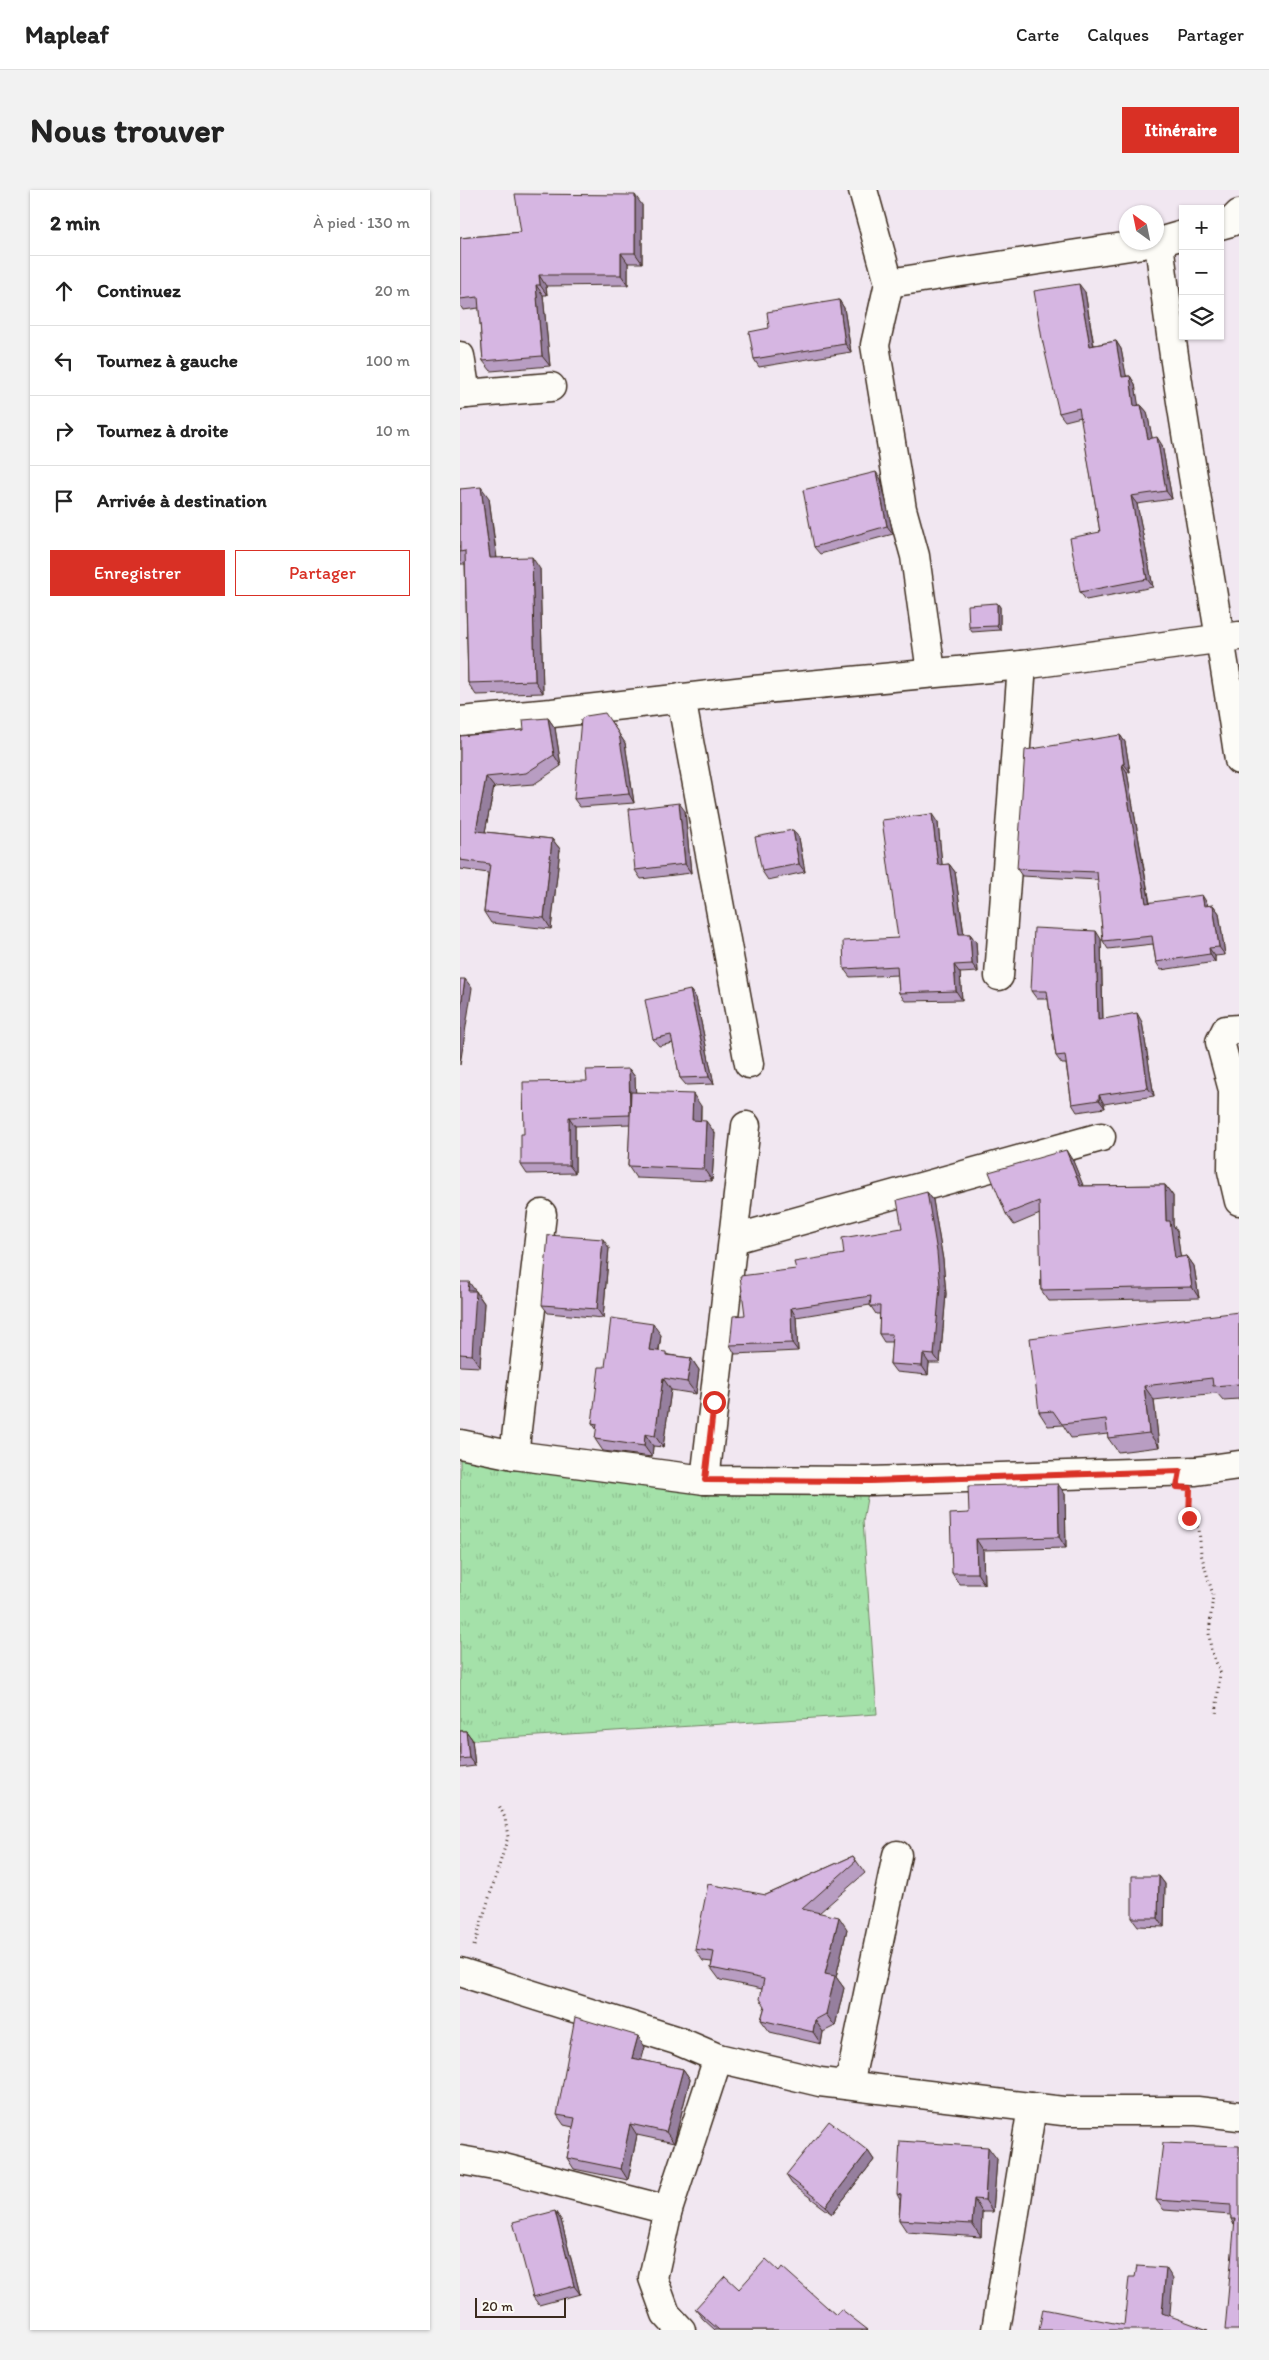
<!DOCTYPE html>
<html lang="fr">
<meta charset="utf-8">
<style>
:root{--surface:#fff;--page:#f2f2f2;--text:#222;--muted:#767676;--line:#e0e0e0;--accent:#d93025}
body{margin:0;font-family:Itim,sans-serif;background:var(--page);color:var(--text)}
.controls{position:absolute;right:15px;top:15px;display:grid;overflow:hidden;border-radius:0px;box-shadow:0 1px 4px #0004}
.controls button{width:45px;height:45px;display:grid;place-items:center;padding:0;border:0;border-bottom:1px solid var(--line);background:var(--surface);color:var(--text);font:25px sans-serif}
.compass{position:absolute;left:659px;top:15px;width:45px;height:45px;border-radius:50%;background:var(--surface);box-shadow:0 1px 4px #0004;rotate:327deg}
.scale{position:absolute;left:15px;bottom:12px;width:91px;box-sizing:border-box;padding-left:5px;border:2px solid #3b2a1e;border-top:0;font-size:14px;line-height:18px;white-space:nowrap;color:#3b2a1e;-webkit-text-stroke:4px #fdfcf7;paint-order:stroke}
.stop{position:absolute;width:15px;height:15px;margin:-11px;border:4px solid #d93025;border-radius:50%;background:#fff}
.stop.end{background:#d93025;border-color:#fff;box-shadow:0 1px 5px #0008}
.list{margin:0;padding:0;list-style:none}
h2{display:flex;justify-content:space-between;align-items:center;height:65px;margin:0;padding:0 20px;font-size:21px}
h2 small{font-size:16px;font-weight:400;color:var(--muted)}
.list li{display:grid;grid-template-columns:32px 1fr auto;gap:15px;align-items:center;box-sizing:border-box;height:70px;padding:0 20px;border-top:1px solid var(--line)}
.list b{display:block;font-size:19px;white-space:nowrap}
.list em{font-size:16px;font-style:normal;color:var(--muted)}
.actions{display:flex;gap:10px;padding:15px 20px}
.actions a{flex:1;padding:11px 0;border:1px solid var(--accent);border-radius:0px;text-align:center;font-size:18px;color:var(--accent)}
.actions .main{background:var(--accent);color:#fff}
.icon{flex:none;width:28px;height:28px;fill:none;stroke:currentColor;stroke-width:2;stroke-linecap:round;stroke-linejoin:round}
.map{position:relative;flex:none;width:779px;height:2140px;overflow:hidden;border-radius:0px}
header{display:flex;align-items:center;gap:30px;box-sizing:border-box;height:70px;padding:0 25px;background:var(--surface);border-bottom:1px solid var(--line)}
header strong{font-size:24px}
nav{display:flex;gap:28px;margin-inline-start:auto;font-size:18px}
.intro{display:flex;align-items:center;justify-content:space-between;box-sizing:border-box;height:120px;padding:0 30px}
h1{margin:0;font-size:35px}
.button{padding:12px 22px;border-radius:0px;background:var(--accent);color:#fff;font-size:18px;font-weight:700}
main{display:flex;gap:30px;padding:0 30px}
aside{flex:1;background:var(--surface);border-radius:0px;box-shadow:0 1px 4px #0004}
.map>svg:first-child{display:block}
</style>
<header>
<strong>Mapleaf</strong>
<nav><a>Carte</a><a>Calques</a><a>Partager</a></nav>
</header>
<div class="intro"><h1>Nous trouver</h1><a class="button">Itinéraire</a></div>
<main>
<aside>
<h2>2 min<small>À pied · 130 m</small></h2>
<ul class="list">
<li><svg class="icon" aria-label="ahead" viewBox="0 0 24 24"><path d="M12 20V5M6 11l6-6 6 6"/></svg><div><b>Continuez</b></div><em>20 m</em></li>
<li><svg class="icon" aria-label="left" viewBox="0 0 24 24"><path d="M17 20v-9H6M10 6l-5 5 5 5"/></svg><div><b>Tournez à gauche</b></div><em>100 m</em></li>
<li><svg class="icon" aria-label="right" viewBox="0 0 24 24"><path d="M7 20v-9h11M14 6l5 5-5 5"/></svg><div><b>Tournez à droite</b></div><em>10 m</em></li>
<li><svg class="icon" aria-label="arrive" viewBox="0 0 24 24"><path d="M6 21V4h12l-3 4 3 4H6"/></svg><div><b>Arrivée à destination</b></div></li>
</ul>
<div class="actions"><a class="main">Enregistrer</a><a>Partager</a></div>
</aside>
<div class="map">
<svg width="779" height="2140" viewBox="0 0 779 2140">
<defs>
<pattern id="grass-tufts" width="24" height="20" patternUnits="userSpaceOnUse" patternTransform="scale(1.25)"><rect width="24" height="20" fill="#a4e1a9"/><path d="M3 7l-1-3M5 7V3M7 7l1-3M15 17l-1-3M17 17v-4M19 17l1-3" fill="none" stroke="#8ec191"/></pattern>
</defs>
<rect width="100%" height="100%" fill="#f1e7f1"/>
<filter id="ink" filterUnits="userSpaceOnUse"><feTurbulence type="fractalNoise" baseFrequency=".02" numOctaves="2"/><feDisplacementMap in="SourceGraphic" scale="10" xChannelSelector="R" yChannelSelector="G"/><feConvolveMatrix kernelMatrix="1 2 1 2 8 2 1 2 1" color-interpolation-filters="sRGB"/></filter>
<g filter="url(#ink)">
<polygon fill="url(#grass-tufts)" stroke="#708664" points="0,1254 410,1291 403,1331 417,1524 0,1551"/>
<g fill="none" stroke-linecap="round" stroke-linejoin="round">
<defs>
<g id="minor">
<polyline points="403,0 429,93 696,52"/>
<polyline points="760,35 771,32 779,24"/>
<path d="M 723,45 L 699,52 C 719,225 754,397 779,570"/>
<polyline points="429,93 415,155 442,319 455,366 471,482"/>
<polyline points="0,166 6,204 0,205"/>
<polyline points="6,204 91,197"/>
<polyline points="221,508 289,874"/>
<polyline points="0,531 92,523 294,500 562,475 779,446"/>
<polyline points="539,786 562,475"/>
<polyline points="779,839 766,840 760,852 773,900 772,981 779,1011"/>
<polyline points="274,1049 641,947"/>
<polyline points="0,1254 54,1265 245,1290 410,1291 736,1281 779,1275"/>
<polyline points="54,1265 82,1024"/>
<polyline points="245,1290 286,936"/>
<polyline points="0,1782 216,1850 258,1868 360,1892 603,1921 737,1921 779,1926"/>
<polyline points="389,1895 437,1665"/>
<polyline points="0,1970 40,1977 208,2020"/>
<polyline points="221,2140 206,2124 193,2088 208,2020 258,1868"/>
<polyline points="536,2140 572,1917"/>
</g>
</defs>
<use href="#minor" stroke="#3b2a1e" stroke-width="31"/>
<g stroke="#3b2a1e" stroke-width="3" stroke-dasharray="1 4" stroke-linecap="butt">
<polyline points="730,1310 729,1328 739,1338 741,1364 753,1405 749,1443 751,1460 760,1482 756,1525"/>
<polyline points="14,1756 48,1647 45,1628 38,1613"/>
</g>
<use href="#minor" stroke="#fdfcf7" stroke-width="28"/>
</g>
<g fill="#b89dc2" stroke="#3b2a1e">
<polygon points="182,15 182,73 168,73 168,95 86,96 87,105 83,105 90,176 31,181 23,171 19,118 3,120 0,115 0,48 61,42"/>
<polygon points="625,102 634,155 656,151 661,159 666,186 670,186 675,194 678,215 681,215 687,222 692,248 702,255 712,309 677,314 693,397 626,410 620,402 640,342 621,227 605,231 599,223"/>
<polygon points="379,110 384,118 391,162 299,177 294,169 309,138"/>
<polygon points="421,289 433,344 360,364 354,357"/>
<polygon points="0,299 29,308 37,368 80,379 83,503 16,505 8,493 5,374 0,374"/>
<polygon points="537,413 540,417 540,440 512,442 509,437"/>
<polygon points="88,528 95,538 101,576 74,594 34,597 25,642 92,649 100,659 91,739 31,733 24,722 28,683 0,679 0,546 64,540"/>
<polygon points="151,532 165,553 174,613 120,617 114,609"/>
<polygon points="660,545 665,552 670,582 667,582 690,713 747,713 748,716 753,715 759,723 765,765 755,766 755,772 701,780 696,772 693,754 648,759 643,751 638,690 562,686 557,679"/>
<polygon points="225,621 231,683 181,689 175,680"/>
<polygon points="478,633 482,675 489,674 495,682 504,744 510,744 516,752 518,782 500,783 502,810 445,811 439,803 438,785 390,787 384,779 438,748"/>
<polygon points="339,648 345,682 308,690 302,681"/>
<polygon points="641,749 643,829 682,832 694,906 644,914 645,918 617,922 612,914 606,874 602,874 596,866 588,809 577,809 571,801"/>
<polygon points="230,800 236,808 254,894 226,895 220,888 213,853 199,856 193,849"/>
<polygon points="169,879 175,887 175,902 241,916 241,931 255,943 252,991 176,988 168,976 170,934 115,936 115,983 67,984 61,975 127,891"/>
<polygon points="613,971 623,996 705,995 713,1006 713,1035 717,1041 720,1067 727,1066 734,1076 739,1108 589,1111 581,1100 580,1024 554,1035 546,1024"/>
<polygon points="467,1002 473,1010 483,1070 486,1104 480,1173 469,1173 468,1185 436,1182 430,1174 432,1152 424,1152 419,1144 420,1124 416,1124 410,1115 336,1127 338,1161 275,1164 270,1155 285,1125 336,1079 384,1064 442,1038"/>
<polygon points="149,1058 143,1128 88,1123 82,1115"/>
<polygon points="0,1092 16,1101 24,1113 20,1177 0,1176"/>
<polygon points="779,1122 779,1209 763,1210 757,1203 694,1210 699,1257 658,1262 648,1248 648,1244 611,1248 603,1235 588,1236 579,1222"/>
<polygon points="201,1145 199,1161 209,1165 231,1168 239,1180 236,1204 211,1200 203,1257 193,1256 192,1267 143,1261 135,1249 137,1240 132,1233 145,1177"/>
<polygon points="605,1304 606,1358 523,1360 524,1394 499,1394 492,1383 509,1323"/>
<polygon points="0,1541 6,1541 12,1549 15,1576 0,1578"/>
<polygon points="393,1666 405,1683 359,1723 387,1739 376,1787 384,1798 375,1836 363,1842 361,1854 310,1842 301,1830 305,1816 302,1799 260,1790 251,1778 252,1772 243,1771 235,1759 306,1705"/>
<polygon points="699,1686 705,1694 704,1737 678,1736 672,1728"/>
<polygon points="185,1857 181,1870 223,1879 230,1889 214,1953 177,1945 168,1990 114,1979 107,1968 113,1937 104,1935 97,1925"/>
<polygon points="779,1956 774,2035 771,2029 771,2025 704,2020 696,2010"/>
<polygon points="408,1961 414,1970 372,2024 332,1994 326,1985"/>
<polygon points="537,1969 533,2022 522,2022 521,2047 447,2042 439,2030 440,2010 437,2004"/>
<polygon points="95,2021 101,2030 120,2104 79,2115 73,2107"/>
<polygon points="319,2081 376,2125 408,2140 255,2140 243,2129 235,2119"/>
</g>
<g fill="#967f9e" stroke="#3b2a1e">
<polygon points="175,5 182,15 182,73 175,63"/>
<polygon points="161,63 168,73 168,95 161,85"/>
<polygon points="79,85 86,96 87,105 80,95"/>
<polygon points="619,94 625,102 635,164 630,156"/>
<polygon points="76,95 83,105 90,176 82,166"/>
<polygon points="379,110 384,118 391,162 385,154"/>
<polygon points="656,151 661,159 668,195 662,187"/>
<polygon points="670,186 675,194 680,224 674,216"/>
<polygon points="681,215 687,222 694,257 688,249"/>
<polygon points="697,247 702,255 712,309 706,301"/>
<polygon points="416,282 421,289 433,344 427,336"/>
<polygon points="21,297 29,308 38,380 30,368"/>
<polygon points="671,306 677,314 693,397 687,389"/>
<polygon points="72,367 80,379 83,503 75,491"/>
<polygon points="537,413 540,417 540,440 537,436"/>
<polygon points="88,528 95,538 101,576 94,565"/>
<polygon points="151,532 165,553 174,613 169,604"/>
<polygon points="660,545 665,552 670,582 664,574"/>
<polygon points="662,574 667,582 691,721 686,713"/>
<polygon points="26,587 34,597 23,652 16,641"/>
<polygon points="219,613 225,621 231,683 225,674"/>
<polygon points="472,624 478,633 483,684 478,675"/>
<polygon points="333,640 339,648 345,682 339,674"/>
<polygon points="92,649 100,659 91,739 84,728"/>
<polygon points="489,674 495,682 505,753 499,744"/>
<polygon points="742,705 747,713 749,724 744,716"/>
<polygon points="753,715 759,723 765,765 759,757"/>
<polygon points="636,741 641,749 643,838 638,830"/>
<polygon points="510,744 516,752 518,782 512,774"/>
<polygon points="749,758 755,766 755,772 750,764"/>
<polygon points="494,775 500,783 502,810 496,801"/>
<polygon points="5,789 12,798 0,875 0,823"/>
<polygon points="230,800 236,808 254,894 249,887"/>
<polygon points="677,823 682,832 694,906 688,898"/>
<polygon points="169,879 175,887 177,933 171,925"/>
<polygon points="233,904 241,916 240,943 232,930"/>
<polygon points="639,905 644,914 645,918 639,910"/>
<polygon points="109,927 115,936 115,983 109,975"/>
<polygon points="246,931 255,943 252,991 244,979"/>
<polygon points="606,960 613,971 628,1007 620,996"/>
<polygon points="705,995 713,1006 713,1035 717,1041 722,1078 715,1068 706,1031"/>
<polygon points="467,1002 473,1010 483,1070 486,1104 480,1173 474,1165"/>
<polygon points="143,1049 149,1058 143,1128 137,1119"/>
<polygon points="727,1066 734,1076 739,1108 732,1097"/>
<polygon points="9,1092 24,1113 20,1177 12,1165 8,1101"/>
<polygon points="331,1118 336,1127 338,1161 332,1153"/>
<polygon points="193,1134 201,1145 197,1171 189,1160"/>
<polygon points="463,1164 469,1173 468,1185 462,1176"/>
<polygon points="231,1168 239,1180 236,1204 227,1192"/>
<polygon points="203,1188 211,1200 203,1257 195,1246"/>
<polygon points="684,1196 694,1210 699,1257 689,1243"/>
<polygon points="185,1244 193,1256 192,1267 184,1256"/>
<polygon points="598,1294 605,1304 606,1358 599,1347"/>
<polygon points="516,1349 523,1360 524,1394 517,1383"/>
<polygon points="6,1541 12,1549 15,1576 9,1568"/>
<polygon points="699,1686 705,1694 704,1737 698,1728"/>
<polygon points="379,1727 387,1739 376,1787 384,1798 375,1836 366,1824 365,1784"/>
<polygon points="355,1830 363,1842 361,1854 353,1842"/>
<polygon points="178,1846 185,1857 179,1879 172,1868"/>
<polygon points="223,1879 230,1889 214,1953 206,1942"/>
<polygon points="170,1934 177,1945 168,1990 161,1979"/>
<polygon points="528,1957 537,1969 533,2022 525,2010"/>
<polygon points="408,1961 414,1970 372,2024 366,2016"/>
<polygon points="514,2009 522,2022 521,2047 512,2034"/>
<polygon points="95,2021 101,2030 120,2104 114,2096"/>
<polygon points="706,2078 713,2089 709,2134 702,2123"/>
</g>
<g fill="#d6b6e2" stroke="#3b2a1e">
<polygon points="55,4 175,5 175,63 161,63 161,85 79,85 80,95 76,95 82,166 23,171 18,107 0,109 0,48 61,42"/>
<polygon points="619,94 630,156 656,151 662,187 670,186 674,216 681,215 688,249 697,247 706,301 671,306 687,389 620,402 610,348 640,342 619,218 599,223 582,149 574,101"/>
<polygon points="379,110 385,154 294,169 289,142 309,138 307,122"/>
<polygon points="416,282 427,336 354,357 343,300"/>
<polygon points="21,297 30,368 72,367 75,491 8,493 5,361 0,362 0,299"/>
<polygon points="537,413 537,436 509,437 508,415"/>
<polygon points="145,523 159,544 169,604 114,609 121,529 126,526"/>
<polygon points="88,528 94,565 66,583 26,587 16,641 92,649 84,728 24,722 30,674 0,670 0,546 64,540 63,530"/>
<polygon points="660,545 664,574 662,574 686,713 742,705 744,716 753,715 759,757 749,758 750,764 696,772 692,746 643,751 637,682 557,679 565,560"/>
<polygon points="219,613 225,674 175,680 169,619"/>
<polygon points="472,624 478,675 489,674 499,744 510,744 512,774 494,775 496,801 439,803 437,776 384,779 383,751 438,748 422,630"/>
<polygon points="333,640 339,674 302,681 295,647"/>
<polygon points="574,738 636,741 638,830 677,823 688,898 639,905 639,910 612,914 605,865 596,866 587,801 571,801"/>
<polygon points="0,789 5,789 0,823"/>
<polygon points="230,800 249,887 220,888 211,845 193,849 185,810"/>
<polygon points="169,879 170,925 109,927 109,975 61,975 61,944 64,944 63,892 127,891 126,880"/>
<polygon points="171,902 233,904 232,930 246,931 244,979 168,976"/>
<polygon points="606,960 620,996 705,995 706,1031 710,1031 715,1068 727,1066 732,1097 581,1100 579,1011 546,1024 529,982"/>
<polygon points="467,1002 477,1062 480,1096 474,1165 463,1164 462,1176 430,1174 432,1144 419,1144 420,1116 410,1116 411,1106 331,1118 332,1153 270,1155 273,1126 285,1125 280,1086 336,1079 334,1072 384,1064 382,1048 442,1038 437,1010"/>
<polygon points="88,1045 143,1049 137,1119 82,1115"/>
<polygon points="0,1092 9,1092 8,1101 16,1101 12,1165 0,1164"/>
<polygon points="779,1122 779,1194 753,1196 752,1188 684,1196 689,1243 648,1248 646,1229 602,1234 593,1221 579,1222 570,1148"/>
<polygon points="151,1128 193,1134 189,1160 206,1162 206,1165 231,1168 227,1192 203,1188 195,1246 185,1244 184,1256 135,1249 137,1234 132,1233 139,1177 145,1177"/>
<polygon points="598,1294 599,1347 516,1349 517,1383 492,1383 490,1324 509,1323 508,1296"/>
<polygon points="0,1541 6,1541 9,1568 0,1569"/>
<polygon points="393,1666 396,1671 342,1719 379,1727 365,1784 375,1786 366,1824 355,1830 353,1842 301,1830 305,1816 300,1809 304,1789 251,1778 254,1762 235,1759 248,1694 306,1705"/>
<polygon points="672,1686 699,1686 698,1728 672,1728"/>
<polygon points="115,1827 178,1846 172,1868 223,1879 206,1942 170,1934 161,1979 107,1968 115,1928 97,1925"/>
<polygon points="369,1931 408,1961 366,2016 326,1985"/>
<polygon points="440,1951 528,1957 525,2010 514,2009 512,2034 439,2030 441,2005 437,2004"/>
<polygon points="703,1953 779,1956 779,2140 765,2140 775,2029 771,2029 771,2015 696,2010"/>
<polygon points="95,2021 114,2096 73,2107 53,2032"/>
<polygon points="306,2069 319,2081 322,2077 376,2125 381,2119 408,2140 259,2140 235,2119 265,2086 279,2099"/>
<polygon points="677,2076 706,2078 702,2123 748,2140 579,2140 583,2119 664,2135 669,2087 675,2087"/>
</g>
</g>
<g fill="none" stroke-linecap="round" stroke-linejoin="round" filter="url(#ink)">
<polyline stroke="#d93025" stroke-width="6" points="254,1212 245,1290 410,1291 720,1281 717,1297 730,1298 729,1328"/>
</g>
</svg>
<div class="controls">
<button>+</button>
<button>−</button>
<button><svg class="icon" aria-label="layers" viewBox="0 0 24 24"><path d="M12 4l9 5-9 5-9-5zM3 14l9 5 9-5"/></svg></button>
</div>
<svg class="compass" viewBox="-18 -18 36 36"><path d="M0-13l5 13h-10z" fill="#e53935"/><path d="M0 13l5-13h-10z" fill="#767676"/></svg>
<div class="scale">20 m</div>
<div class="stop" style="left:254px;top:1212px"></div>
<div class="stop end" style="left:729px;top:1328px"></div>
</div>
</main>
